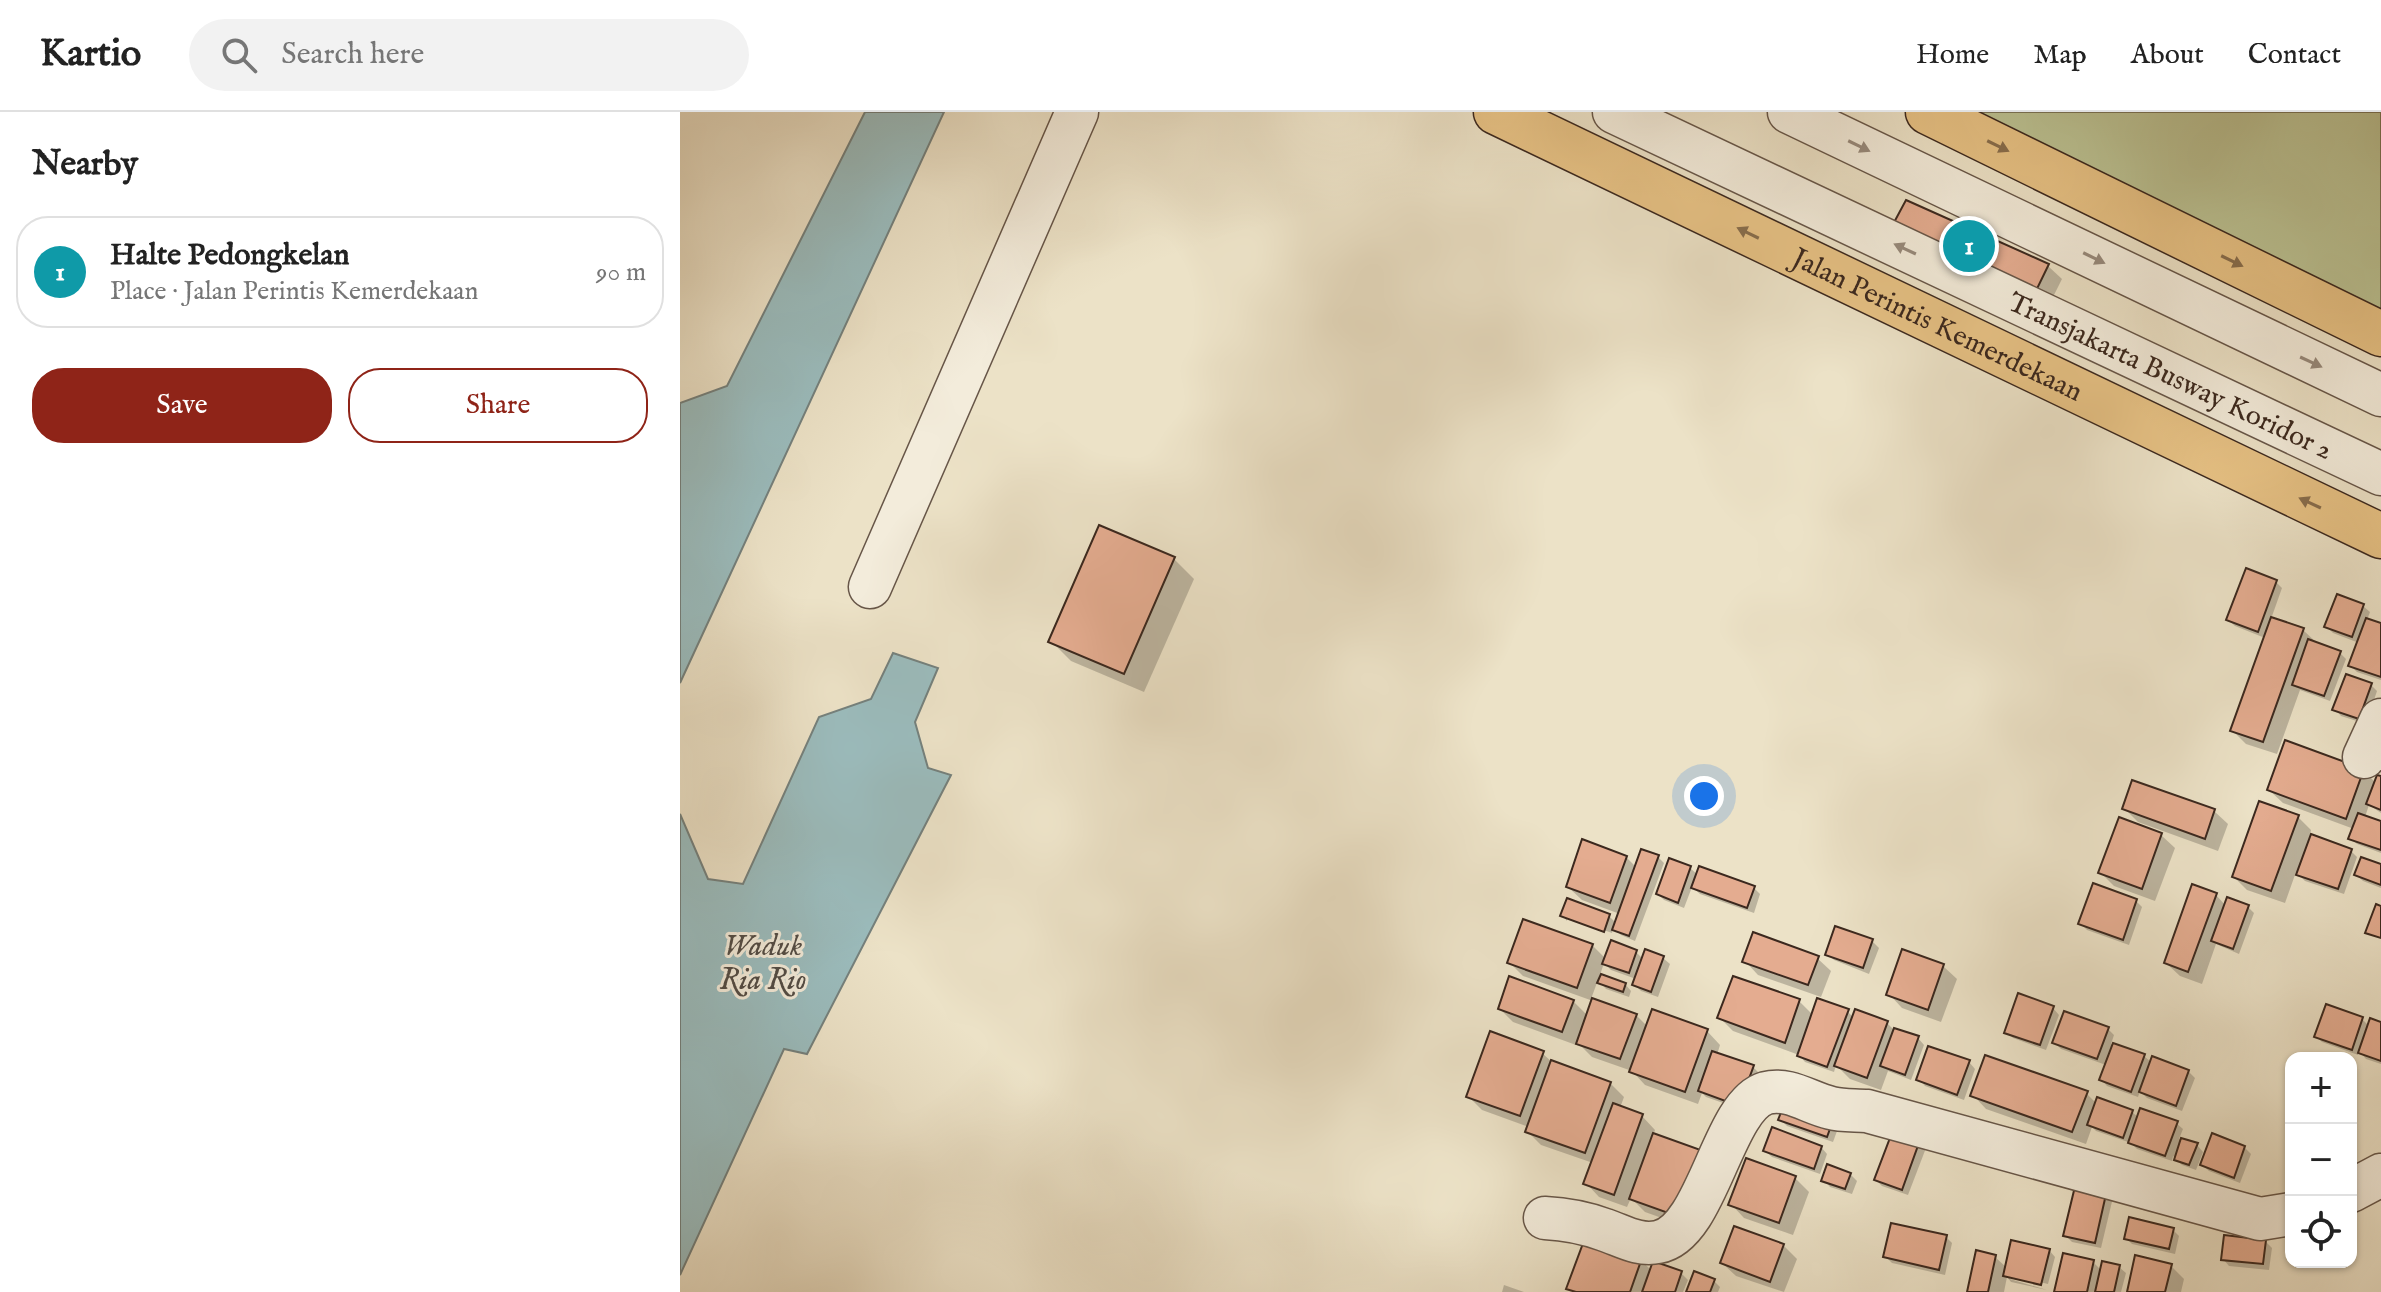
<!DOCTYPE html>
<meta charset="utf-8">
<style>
:root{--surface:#fff;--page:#f2f2f2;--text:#222;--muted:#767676;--line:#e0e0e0;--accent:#8f2418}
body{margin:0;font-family:"IM FELL English",serif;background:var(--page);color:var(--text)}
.controls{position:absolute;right:24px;bottom:24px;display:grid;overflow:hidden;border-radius:16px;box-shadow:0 2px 6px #0004}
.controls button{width:72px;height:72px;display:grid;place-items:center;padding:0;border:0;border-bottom:2px solid var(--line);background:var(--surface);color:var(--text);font:40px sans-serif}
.you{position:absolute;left:1024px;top:684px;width:28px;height:28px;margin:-20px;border:6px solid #fff;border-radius:50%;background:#1a73e8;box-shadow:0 0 0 12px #1a73e833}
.badge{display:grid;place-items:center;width:52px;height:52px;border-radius:50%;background:var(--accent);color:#fff;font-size:26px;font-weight:700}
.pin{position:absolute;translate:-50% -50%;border:4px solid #fff;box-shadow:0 2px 8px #0006}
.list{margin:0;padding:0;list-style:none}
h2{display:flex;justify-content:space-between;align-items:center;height:104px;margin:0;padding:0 32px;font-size:34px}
h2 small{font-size:26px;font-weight:400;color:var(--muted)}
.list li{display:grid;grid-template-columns:52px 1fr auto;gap:24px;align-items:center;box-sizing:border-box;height:112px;margin:0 16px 16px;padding:0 16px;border:2px solid var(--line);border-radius:32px}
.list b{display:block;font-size:30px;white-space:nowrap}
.list p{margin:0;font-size:26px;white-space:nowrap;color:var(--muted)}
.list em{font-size:26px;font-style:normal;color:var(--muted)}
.actions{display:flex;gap:16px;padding:24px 32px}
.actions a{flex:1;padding:18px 0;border:2px solid var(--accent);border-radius:32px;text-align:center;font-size:28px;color:var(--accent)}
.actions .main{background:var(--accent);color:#fff}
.icon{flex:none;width:44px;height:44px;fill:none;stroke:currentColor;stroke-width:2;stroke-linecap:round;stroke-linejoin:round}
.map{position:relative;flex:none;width:1701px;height:1180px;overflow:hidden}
header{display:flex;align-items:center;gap:48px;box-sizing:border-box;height:112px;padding:0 40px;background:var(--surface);border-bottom:2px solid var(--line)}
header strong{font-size:38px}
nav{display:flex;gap:44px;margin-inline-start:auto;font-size:28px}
.search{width:560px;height:72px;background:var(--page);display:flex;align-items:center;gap:20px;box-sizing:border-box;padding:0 28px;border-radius:44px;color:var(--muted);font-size:30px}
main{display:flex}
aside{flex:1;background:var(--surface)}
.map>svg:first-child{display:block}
</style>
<header>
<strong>Kartio</strong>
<div class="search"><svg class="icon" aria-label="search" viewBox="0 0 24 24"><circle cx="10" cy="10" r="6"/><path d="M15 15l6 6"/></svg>Search here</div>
<nav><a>Home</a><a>Map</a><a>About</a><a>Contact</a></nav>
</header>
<main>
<aside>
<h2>Nearby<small></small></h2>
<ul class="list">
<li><span class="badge" style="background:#0f9aa8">1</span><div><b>Halte Pedongkelan</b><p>Place · Jalan Perintis Kemerdekaan</p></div><em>90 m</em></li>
</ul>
<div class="actions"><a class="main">Save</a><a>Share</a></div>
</aside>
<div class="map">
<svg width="1701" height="1180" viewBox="0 0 1701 1180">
<rect width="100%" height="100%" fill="#ece2c7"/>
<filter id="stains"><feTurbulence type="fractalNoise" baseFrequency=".0025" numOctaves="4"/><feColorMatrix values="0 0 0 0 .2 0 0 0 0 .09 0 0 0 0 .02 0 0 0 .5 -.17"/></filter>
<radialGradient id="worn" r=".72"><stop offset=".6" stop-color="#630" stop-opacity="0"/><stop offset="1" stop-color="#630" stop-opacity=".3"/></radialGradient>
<polygon fill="#bbc293" stroke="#7b7558" stroke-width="2" points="1249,0 1701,0 1701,218"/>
<g fill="#9bbcbd" stroke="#75817d" stroke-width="2">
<polygon points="185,0 264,0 0,571 0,291 47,274"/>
<polygon points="213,541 258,556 235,610 248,656 271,663 127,942 104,937 0,1163 0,702 28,767 63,772 139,605 191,587"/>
</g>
<g fill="#0003">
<polygon points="1226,90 1368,154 1382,167 1367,197"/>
<polygon points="494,447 514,467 464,580 391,549 371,529"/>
<polygon points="1596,470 1602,476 1591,507 1623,518 1637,531 1659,540 1666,547 1650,589 1620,578 1597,642 1566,632 1552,618 1585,526 1555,514 1548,508"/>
<polygon points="1683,494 1690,500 1687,508 1701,514 1701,568 1677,560 1670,553 1679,531 1653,521 1647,515"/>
<polygon points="1691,573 1697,579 1686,612 1661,604 1655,597"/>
<polygon points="1683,658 1696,671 1701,666 1701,701 1689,693 1685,705 1701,711 1701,741 1677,732 1670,726 1674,717 1603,691 1589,678"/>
<polygon points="1444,696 1534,699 1548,712 1538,739 1458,710"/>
<polygon points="1618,705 1631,718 1630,723 1671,739 1677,745 1664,782 1625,769 1616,760 1605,791 1567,778 1554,765"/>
<polygon points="1481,723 1495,736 1475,789 1434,774 1421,761"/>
<polygon points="946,745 957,756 978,745 984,751 955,829 941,823 933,816 932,821 887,805 887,809 883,804 929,804 936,811 940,802 902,788 888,775"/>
<polygon points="1701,754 1701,776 1683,769 1676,763"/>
<polygon points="1010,756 1018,763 1074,776 1080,782 1074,801 1020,782 1012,775 1004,796 984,788 978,782"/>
<polygon points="1536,783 1546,794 1568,795 1574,801 1559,842 1536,832 1522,872 1500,864 1486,851"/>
<polygon points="1456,789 1462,795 1449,833 1407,818 1400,811"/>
<polygon points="1157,817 1192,829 1199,836 1189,862 1154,848 1147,842"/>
<polygon points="912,833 926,847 956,840 963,847 983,846 990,852 978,885 961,879 954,872 956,867 931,858 924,851 920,863 945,872 951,879 949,885 926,877 918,868 911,887 956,903 968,915 1027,919 1040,933 1037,943 1073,955 1079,961 1066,999 1026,985 1022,981 1018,992 965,973 952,959 912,945 897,930 896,933 833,910 820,897 893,889 908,904 913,889 843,864 829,850"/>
<polygon points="1137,846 1151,859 1141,885 1078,863 1065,849"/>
<polygon points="1263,854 1277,867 1261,910 1222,896 1209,882"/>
<polygon points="1119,889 1133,903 1167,899 1174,906 1207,911 1213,917 1238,926 1244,933 1231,968 1208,959 1201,978 1170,967 1156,953 1154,960 1125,950 1119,943 1053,919 1040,906"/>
<polygon points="1373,896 1379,903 1366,938 1333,926 1326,920"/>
<polygon points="1682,907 1689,914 1701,913 1701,952 1686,947 1679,939 1678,943 1642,930 1636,924"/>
<polygon points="1428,917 1434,923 1431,932 1464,944 1472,951 1508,959 1515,966 1502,999 1467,986 1460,979 1458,985 1427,974 1421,967 1426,953 1381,937 1375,931"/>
<polygon points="862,941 873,951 930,971 944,985 940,996 962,1004 975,1018 974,1021 1018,1119 965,1100 951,1086 947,1095 919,1085 906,1071 913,1051 861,1033 847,1019 849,1015 802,998 788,984"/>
<polygon points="1289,950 1295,957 1284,988 1245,974 1239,967"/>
<polygon points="1406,981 1417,992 1452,1000 1459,1006 1496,1011 1503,1017 1499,1027 1517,1033 1523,1040 1516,1058 1502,1053 1493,1044 1492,1049 1457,1037 1451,1031 1416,1019 1412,1015 1406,1032 1306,997 1293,983"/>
<polygon points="1101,1008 1160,1011 1153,1030 1107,1014"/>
<polygon points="1239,1029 1246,1036 1228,1083 1202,1074 1196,1068"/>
<polygon points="1141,1035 1147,1042 1140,1062 1092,1045 1085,1039"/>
<polygon points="1564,1035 1571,1042 1560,1071 1529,1059 1522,1053"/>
<polygon points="1067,1048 1115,1066 1129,1080 1113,1123 1064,1106 1051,1092"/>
<polygon points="1170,1062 1177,1069 1172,1082 1150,1075 1144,1068"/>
<polygon points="1435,1077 1421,1136 1392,1130 1386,1124"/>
<polygon points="1493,1118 1499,1124 1495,1142 1452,1132 1446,1126"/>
<polygon points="1266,1125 1272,1131 1265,1163 1212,1151 1205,1144"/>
<polygon points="1585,1129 1592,1136 1589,1158 1549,1154 1543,1147"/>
<polygon points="1103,1133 1117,1147 1104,1180 1056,1164 1042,1151"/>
<polygon points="1369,1138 1375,1145 1368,1172 1330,1163 1330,1167 1367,1178 1331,1170 1327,1165 1324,1180 1289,1180 1315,1145 1327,1156"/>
<polygon points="961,1148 972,1159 1001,1161 1008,1168 1003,1180 893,1180 889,1176"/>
<polygon points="1413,1150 1422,1159 1439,1155 1446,1161 1441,1180 1376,1180"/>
<polygon points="1491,1154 1504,1167 1501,1180 1449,1180"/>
<polygon points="1034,1169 1040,1175 1038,1180 1008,1180"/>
<polygon points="824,1173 844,1180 822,1180"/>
</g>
<g fill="#e4ac90" stroke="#3b281e" stroke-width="2">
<polygon points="1226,88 1369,152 1353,185 1211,116"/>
<polygon points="419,413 495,445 444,562 368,530"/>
<polygon points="1566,456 1597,468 1578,520 1546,508"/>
<polygon points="1657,482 1684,492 1672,525 1644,515"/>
<polygon points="1591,505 1624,516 1583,630 1550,619"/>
<polygon points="1686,506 1701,511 1701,565 1668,554"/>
<polygon points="1628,527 1661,539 1644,584 1612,573"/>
<polygon points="1666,562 1692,571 1679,607 1652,598"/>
<polygon points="1605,628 1684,657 1666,707 1587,678"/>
<polygon points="1697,663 1701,664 1701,698 1686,692"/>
<polygon points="1452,668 1535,697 1525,727 1442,697"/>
<polygon points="1579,689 1619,703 1591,779 1552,765"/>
<polygon points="1678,701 1701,709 1701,738 1668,727"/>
<polygon points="1439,705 1482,721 1462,777 1418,761"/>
<polygon points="1631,722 1672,737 1658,777 1616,763"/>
<polygon points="902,727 947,744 930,791 886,775"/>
<polygon points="961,737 979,743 949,824 932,818"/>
<polygon points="1681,745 1701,752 1701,773 1674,763"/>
<polygon points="989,746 1011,754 998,791 976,782"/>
<polygon points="1019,754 1075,774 1067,796 1011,776"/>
<polygon points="1413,771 1457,787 1443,828 1398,812"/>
<polygon points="1512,772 1537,781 1508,860 1484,851"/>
<polygon points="1547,785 1569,793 1553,837 1531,829"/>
<polygon points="887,786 930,802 924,820 880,804"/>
<polygon points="1696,792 1701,794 1701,826 1685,821"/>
<polygon points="843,807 913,832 897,876 827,851"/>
<polygon points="1155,814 1193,827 1183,856 1145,843"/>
<polygon points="1073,820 1139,844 1128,873 1062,850"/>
<polygon points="931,828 957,838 949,861 922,852"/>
<polygon points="965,837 984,844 971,880 952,873"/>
<polygon points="1222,837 1264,852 1248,898 1206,883"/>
<polygon points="921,862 946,871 943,880 917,871"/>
<polygon points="829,864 894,888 882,920 818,897"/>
<polygon points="1053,864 1120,887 1105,931 1037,906"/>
<polygon points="1338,881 1374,894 1360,933 1324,921"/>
<polygon points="912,886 957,902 940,947 896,932"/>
<polygon points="1137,886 1169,897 1147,955 1117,944"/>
<polygon points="1646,892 1683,905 1672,938 1634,925"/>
<polygon points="972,897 1028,917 1005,980 949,960"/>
<polygon points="1175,897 1208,909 1187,966 1154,954"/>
<polygon points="1384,899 1429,915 1417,947 1372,931"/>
<polygon points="1690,906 1701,910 1701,949 1678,941"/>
<polygon points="1214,916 1239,924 1225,963 1200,954"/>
<polygon points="810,919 864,939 840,1004 786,985"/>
<polygon points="1433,931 1465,942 1451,980 1419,968"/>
<polygon points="1248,934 1290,948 1277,983 1236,968"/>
<polygon points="1032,939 1074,953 1059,994 1018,979"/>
<polygon points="1305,943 1408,979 1392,1020 1290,984"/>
<polygon points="1472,944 1509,958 1496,994 1459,980"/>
<polygon points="871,948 931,970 905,1041 845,1020"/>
<polygon points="1107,985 1155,1003 1147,1025 1098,1008"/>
<polygon points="1417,985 1453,998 1443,1026 1407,1013"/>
<polygon points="933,991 963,1002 934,1083 903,1072"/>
<polygon points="1460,996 1498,1009 1485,1044 1448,1031"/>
<polygon points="1092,1015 1142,1034 1134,1057 1083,1039"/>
<polygon points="1213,1018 1240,1028 1222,1078 1194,1068"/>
<polygon points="973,1021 1029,1041 1005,1107 949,1087"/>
<polygon points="1532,1021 1565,1034 1554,1066 1520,1053"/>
<polygon points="1501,1026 1518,1031 1509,1053 1494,1048"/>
<polygon points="1066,1046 1116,1064 1099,1111 1048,1093"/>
<polygon points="1147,1052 1171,1061 1165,1077 1141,1069"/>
<polygon points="1398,1062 1429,1069 1415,1131 1383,1124"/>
<polygon points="1449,1105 1494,1116 1489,1137 1444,1127"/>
<polygon points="1211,1111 1267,1123 1259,1158 1203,1145"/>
<polygon points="1054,1114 1104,1132 1090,1170 1040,1151"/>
<polygon points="1544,1123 1586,1128 1583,1152 1541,1148"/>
<polygon points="905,1126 962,1146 950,1180 896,1180 886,1177"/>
<polygon points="1331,1128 1370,1137 1361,1173 1323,1164"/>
<polygon points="1296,1138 1316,1143 1308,1180 1287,1180"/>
<polygon points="1383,1141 1414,1148 1407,1180 1374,1180"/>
<polygon points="1455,1143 1492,1152 1485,1180 1447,1180"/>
<polygon points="973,1149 1002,1159 995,1180 962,1180"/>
<polygon points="1422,1149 1440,1153 1434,1180 1415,1180"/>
<polygon points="1014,1159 1035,1167 1030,1180 1006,1180"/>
</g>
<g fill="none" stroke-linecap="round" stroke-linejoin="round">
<defs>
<g id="minor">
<path id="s1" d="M 934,0 L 1701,362"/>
<polyline points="1109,0 1701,283"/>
<polyline points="190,475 397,0"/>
<polyline points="1684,645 1701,608"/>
<polyline points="1671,1079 1701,1063"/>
<path d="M 865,1106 C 886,1107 906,1111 925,1118 C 943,1124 958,1134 978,1130 C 1028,1121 1042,994 1086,981 C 1109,975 1129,991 1151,996 C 1162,999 1175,998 1187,999 L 1580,1107 L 1611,1102"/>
</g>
<g id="highway">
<path id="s2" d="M 816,0 L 1701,424"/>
<polyline points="1248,0 1701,222"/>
</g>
</defs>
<use href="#minor" stroke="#675648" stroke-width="45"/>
<use href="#highway" stroke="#3b281e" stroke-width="47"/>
<use href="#minor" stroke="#f3ecdb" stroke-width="42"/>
<use href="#highway" stroke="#e6c184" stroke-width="44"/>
</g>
<defs><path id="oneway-solid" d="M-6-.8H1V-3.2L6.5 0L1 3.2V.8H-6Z" transform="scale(2)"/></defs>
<g fill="#978a7c">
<use href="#oneway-solid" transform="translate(1179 34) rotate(26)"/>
<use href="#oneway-solid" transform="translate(1225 137) rotate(-155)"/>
<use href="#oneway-solid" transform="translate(1414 146) rotate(26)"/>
<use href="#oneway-solid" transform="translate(1631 250) rotate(25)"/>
</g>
<g fill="#886d4c">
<use href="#oneway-solid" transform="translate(1318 34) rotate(26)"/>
<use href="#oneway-solid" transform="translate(1068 121) rotate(-154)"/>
<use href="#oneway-solid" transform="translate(1552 149) rotate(26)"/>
<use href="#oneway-solid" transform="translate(1630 391) rotate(-155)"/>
</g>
<g text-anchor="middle" stroke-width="6" stroke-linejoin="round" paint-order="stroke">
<g font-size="28" fill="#3b281e" stroke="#f3ecdb">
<text dy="10" stroke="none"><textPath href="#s2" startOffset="490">Jalan Perintis Kemerdekaan</textPath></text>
<text dy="10" stroke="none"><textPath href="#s1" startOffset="616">Transjakarta Busway Koridor 2</textPath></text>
</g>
<g font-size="30" font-style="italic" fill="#534d46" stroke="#f3ecdb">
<text x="83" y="843">Waduk<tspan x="83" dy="34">Ria Rio</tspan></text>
</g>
</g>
<rect width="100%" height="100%" filter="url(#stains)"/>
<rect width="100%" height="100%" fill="url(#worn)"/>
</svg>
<div class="controls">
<button>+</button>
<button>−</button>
<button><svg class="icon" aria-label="locate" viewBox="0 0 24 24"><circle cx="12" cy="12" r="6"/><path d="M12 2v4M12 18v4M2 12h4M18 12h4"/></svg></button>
</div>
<div class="you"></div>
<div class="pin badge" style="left:1289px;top:134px;background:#0f9aa8">1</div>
</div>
</main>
